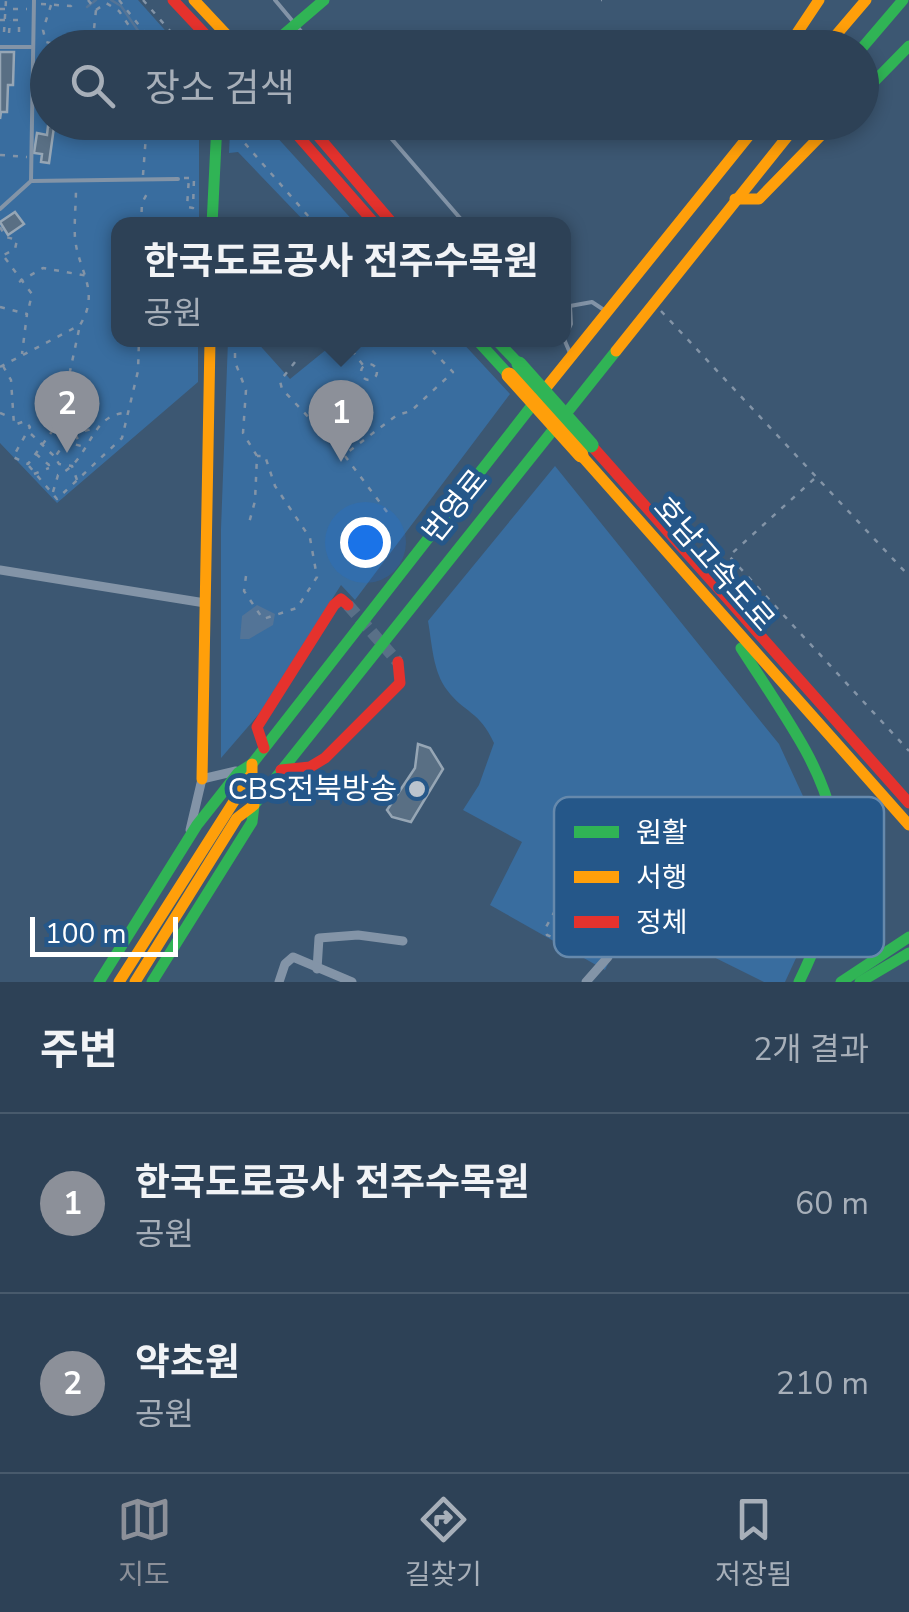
<!DOCTYPE html>
<html lang="ko">
<meta charset="utf-8">
<style>
:root{--surface:#2d4156;--page:#394c60;--text:#f1f3f6;--muted:#a7afb9;--line:#485a6c;--accent:#8c9099}
body{margin:0;font-family:"Nunito Sans","Noto Sans KR",sans-serif;background:var(--page);color:var(--text)}
.scale{position:absolute;left:30px;bottom:25px;width:148px;box-sizing:border-box;padding-left:10px;border:5px solid #fff;border-top:0;font-size:28px;line-height:35px;white-space:nowrap;color:#fff;-webkit-text-stroke:8px #255789;paint-order:stroke}
.you{position:absolute;left:365px;top:542px;width:35px;height:35px;margin:-25px;border:8px solid #fff;border-radius:50%;background:#1a73e8;box-shadow:0 0 0 15px #1a73e833}
.badge{display:grid;place-items:center;width:65px;height:65px;border-radius:50%;background:var(--accent);color:#fff;font-size:32px;font-weight:700}
.pin{position:absolute;translate:-50% -82px;filter:drop-shadow(0 2px 5px #0008)}
.pin::after{content:'';position:absolute;top:52px;width:35px;height:30px;background:inherit;clip-path:polygon(0 0,100% 0,50% 100%)}
.popup{position:absolute;left:111px;top:217px;width:460px;height:130px;box-sizing:border-box;display:grid;place-content:center;border-radius:20px;background:var(--surface);filter:drop-shadow(0 2px 8px #0005);font-size:32px;white-space:nowrap;color:var(--muted)}
.popup b{font-size:38px;color:var(--text)}
.popup::after{content:'';position:absolute;left:50%;top:100%;margin-left:-20px;border:20px solid transparent;border-top-color:var(--surface)}
.list{margin:0;padding:0;list-style:none}
h2{display:flex;justify-content:space-between;align-items:center;height:130px;margin:0;padding:0 40px;font-size:42px}
h2 small{font-size:32px;font-weight:400;color:var(--muted)}
.list li{display:grid;grid-template-columns:65px 1fr auto;gap:30px;align-items:center;box-sizing:border-box;height:180px;padding:0 40px;border-top:2px solid var(--line)}
.list b{display:block;font-size:38px;white-space:nowrap}
.list p{margin:0;font-size:32px;white-space:nowrap;color:var(--muted)}
.list em{font-size:32px;font-style:normal;color:var(--muted)}
.icon{flex:none;width:55px;height:55px;fill:none;stroke:currentColor;stroke-width:2;stroke-linecap:round;stroke-linejoin:round}
.map{position:relative;flex:none;width:909px;height:982px;overflow:hidden}
.search{position:absolute;background:var(--surface);box-shadow:0 5px 15px #0003;left:30px;right:30px;top:30px;height:110px;display:flex;align-items:center;gap:25px;box-sizing:border-box;padding:0 35px;border-radius:55px;color:var(--muted);font-size:38px}
.sheet{height:490px;background:var(--surface)}
nav{display:flex;justify-content:space-around;align-items:center;box-sizing:border-box;height:140px;border-top:2px solid var(--line);background:var(--surface);font-size:28px;color:var(--muted)}
nav a{display:grid;justify-items:center;gap:5px}
nav .on{color:var(--accent)}
.map>svg:first-child{display:block}
</style>
<div class="map">
<svg width="909" height="982" viewBox="0 0 909 982">
<rect width="100%" height="100%" fill="#3c5772"/>
<g fill="#396d9f">
<polygon points="0,0 138,0 180,47 48,48 48,122 199,123 199,224 119,225 119,340 198,340 198,382 57,503 0,443"/>
<polygon points="235,123 264,123 356,224 307,224 238,152 229,153 230,131"/>
<polygon points="228,340 255,340 290,379 338,340 460,340 510,394 355,600 341,585 259,714 221,758 221,529"/>
<path d="M 555,466 L 779,744 L 826,846 L 819,908 L 785,982 L 764,982 L 631,916 L 605,970 L 490,905 L 522,842 L 463,810 L 479,785 L 494,743 C 479,710 465,714 447,690 C 433,672 432,644 428,621 Z"/>
</g>
<polygon fill="#537497" points="257,605 275,614 273,625 249,639 240,639 242,616"/>
<g fill="none" stroke-linecap="round" stroke-linejoin="round">
<g stroke="#537497" stroke-width="2.5">
<polyline points="111,0 121,6 150,48"/>
<polyline points="87,7 96,0"/>
</g>
</g>
<g fill="#596f84" stroke="#96a6b5" stroke-width="2.5">
<polygon points="0,52 14,52 13,85 8,85 7,112 1,112 0,119"/>
<polygon points="48,126 54,127 49,163 41,162 42,154 34,153 37,133 47,135"/>
<polygon points="15,212 24,224 8,235 0,222"/>
<polygon points="418,744 430,748 443,769 411,822 392,817 387,810 415,768"/>
</g>
<g fill="none" stroke-linecap="round" stroke-linejoin="round">
<polyline stroke="#597087" stroke-width="12" stroke-dasharray="12 6" stroke-linecap="butt" points="348,605 398,662"/>
<g stroke="#8394a7" stroke-width="2.5" stroke-dasharray="5 8" stroke-linecap="butt">
<polyline points="88,0 96,10 92,48"/>
<polyline points="119,0 157,48"/>
<polyline points="143,0 185,48"/>
<polyline points="601,0 602,0"/>
<polyline points="41,4 71,6 76,0"/>
<polyline points="51,5 43,30 46,42 54,44 67,39 68,48"/>
<polyline points="0,9 27,9"/>
<polyline points="96,10 106,3 119,11 144,48"/>
<polyline points="0,20 19,20 19,34 14,34"/>
<polyline points="4,32 6,0"/>
<polyline points="9,33 10,20"/>
<polyline points="228,124 316,225"/>
<polyline points="0,155 27,157"/>
<polyline points="143,175 147,122"/>
<polyline points="184,178 194,178 193,208 187,207 189,177"/>
<polyline points="141,225 142,203 150,188"/>
<polyline points="0,227 6,237 17,240 15,249 0,257"/>
<polyline points="5,258 32,294 28,311"/>
<polyline points="19,282 43,268 88,276"/>
<polyline points="0,307 27,314 22,354"/>
<polyline points="661,311 909,576"/>
<polyline points="235,340 235,362 246,390 243,433 257,456 255,501 249,523"/>
<polyline points="344,340 366,369"/>
<polyline points="295,362 280,381 282,389 344,455 397,415 411,411 453,372 422,340"/>
<circle cx="369" cy="372" r="8"/>
<polyline points="3,366 11,380 14,425 25,421 30,427 13,457 28,464 59,422 80,325"/>
<path d="M 0,367 L 80,325 C 101,291 78,271 75,238 C 74,222 76,204 76,188"/>
<polyline points="0,413 12,418"/>
<polyline points="57,429 66,442 81,446 69,421 75,414 81,416 76,431"/>
<polyline points="31,434 55,457"/>
<polyline points="36,454 49,465 57,462"/>
<polyline points="345,456 390,516"/>
<polyline points="29,466 57,499 122,438 138,371 139,340"/>
<polyline points="34,474 49,468"/>
<polyline points="814,479 729,556 909,751"/>
<polyline points="77,480 72,466 59,464 55,457 70,435 95,428"/>
<path d="M 53,492 L 58,475 C 91,461 89,414 126,413"/>
<polyline points="246,576 244,591 263,619 297,608 317,577 310,538 275,486 265,456 257,456"/>
<polygon points="616,880 629,886 631,895 598,955 547,935 545,929 567,889 574,885 598,896 605,885"/>
<polyline points="559,909 611,932"/>
<polyline points="572,943 597,897"/>
</g>
<g stroke="#8394a7" stroke-width="4">
<polyline points="275,0 315,48"/>
<polyline points="0,47 31,47"/>
<polyline points="377,122 466,225"/>
<polyline points="31,181 34,0"/>
<polyline points="0,209 31,181 178,179"/>
<polyline points="564,301 570,306 592,302 604,310"/>
<polyline points="570,306 571,324 564,339 570,353"/>
</g>
<g stroke="#8394a7" stroke-width="9">
<polyline points="0,570 205,603"/>
<polyline points="190,830 202,779 236,771"/>
<polyline points="317,969 319,938 358,935 403,941"/>
<polyline points="279,982 285,964 293,957 352,982"/>
<polyline points="586,982 608,957 604,949"/>
</g>
<g stroke="#30b455" stroke-width="11">
<polyline points="268,48 324,0"/>
<polyline points="862,48 903,0"/>
<polyline points="862,94 909,46"/>
<polyline points="212,225 217,122"/>
<polyline points="477,340 509,375"/>
<polyline points="496,340 519,364"/>
<path d="M 741,648 C 825,778 873,830 799,982"/>
<polyline points="99,982 197,825 238,773 252,764 537,399"/>
<polyline points="152,982 252,822 254,805 616,351"/>
<polyline points="841,982 909,937"/>
<polyline points="860,982 909,953"/>
</g>
<g stroke="#ff9f0a" stroke-width="11">
<polyline points="194,0 239,48"/>
<polyline points="787,48 819,0"/>
<polyline points="825,48 866,0"/>
<polyline points="735,199 759,199 834,122"/>
<polyline points="616,351 799,122"/>
<polyline points="537,399 760,122"/>
<polyline points="581,455 909,825"/>
<polyline points="202,779 210,340"/>
<polyline points="119,982 252,773 252,764"/>
<polyline points="135,982 237,818 254,805"/>
</g>
<g stroke="#e5322d" stroke-width="11">
<polyline points="173,0 218,48"/>
<polyline points="286,122 376,225"/>
<polyline points="306,122 394,225"/>
<polyline points="591,445 909,803"/>
<polyline points="264,748 257,727 334,605 341,599 348,605"/>
<polyline points="281,770 310,767 325,758 400,683 398,662"/>
</g>
<polyline stroke="#30b455" stroke-width="15" points="519,364 591,445"/>
<polyline stroke="#ff9f0a" stroke-width="15" points="509,375 581,455"/>
</g>
<circle fill="#bbc4ce" stroke="#255789" stroke-width="4" cx="417" cy="789" r="10"/>
<g text-anchor="middle" stroke-width="10" stroke-linejoin="round" paint-order="stroke">
<g font-size="30" fill="#fff" stroke="#255789">
<text transform="translate(455 506) rotate(-51)" y="10">번영로</text>
<text transform="translate(714 564) rotate(49)" y="10">호남고속도로</text>
</g>
<g font-size="30" fill="#fff" stroke="#255789" text-anchor="end">
<text x="397" y="799">CBS전북방송</text>
</g>
</g>
<rect x="554" y="797" width="330" height="160" rx="15" fill="#255789" stroke="#6689ac" stroke-width="2.5"/>
<rect x="574" y="826" width="45" height="12" fill="#30b455"/>
<rect x="574" y="871" width="45" height="12" fill="#ff9f0a"/>
<rect x="574" y="916" width="45" height="12" fill="#e5322d"/>
<g font-size="28" fill="#fff">
<text x="636" y="842">원활</text>
<text x="636" y="887">서행</text>
<text x="636" y="932">정체</text>
</g>
</svg>
<div class="scale">100 m</div>
<div class="you"></div>
<div class="pin badge" style="left:341px;top:462px">1</div>
<div class="popup"><b>한국도로공사 전주수목원</b>공원</div>
<div class="pin badge" style="left:67px;top:453px">2</div>
<div class="search"><svg class="icon" aria-label="search" viewBox="0 0 24 24"><circle cx="10" cy="10" r="6"/><path d="M15 15l6 6"/></svg>장소 검색</div>
</div>
<section class="sheet">
<h2>주변<small>2개 결과</small></h2>
<ul class="list">
<li><span class="badge">1</span><div><b>한국도로공사 전주수목원</b><p>공원</p></div><em>60 m</em></li>
<li><span class="badge">2</span><div><b>약초원</b><p>공원</p></div><em>210 m</em></li>
</ul>
</section>
<nav>
<a class="on"><svg class="icon" aria-label="map" viewBox="0 0 24 24"><path d="M3 6l6-2 6 2 6-2v14l-6 2-6-2-6 2zM9 4v14M15 6v14"/></svg>지도</a>
<a><svg class="icon" aria-label="directions" viewBox="0 0 24 24"><path d="M12 3l9 9-9 9-9-9zM9 14v-3h6M13 9l2 2-2 2"/></svg>길찾기</a>
<a><svg class="icon" aria-label="saved" viewBox="0 0 24 24"><path d="M7 4h10v16l-5-4-5 4z"/></svg>저장됨</a>
</nav>
